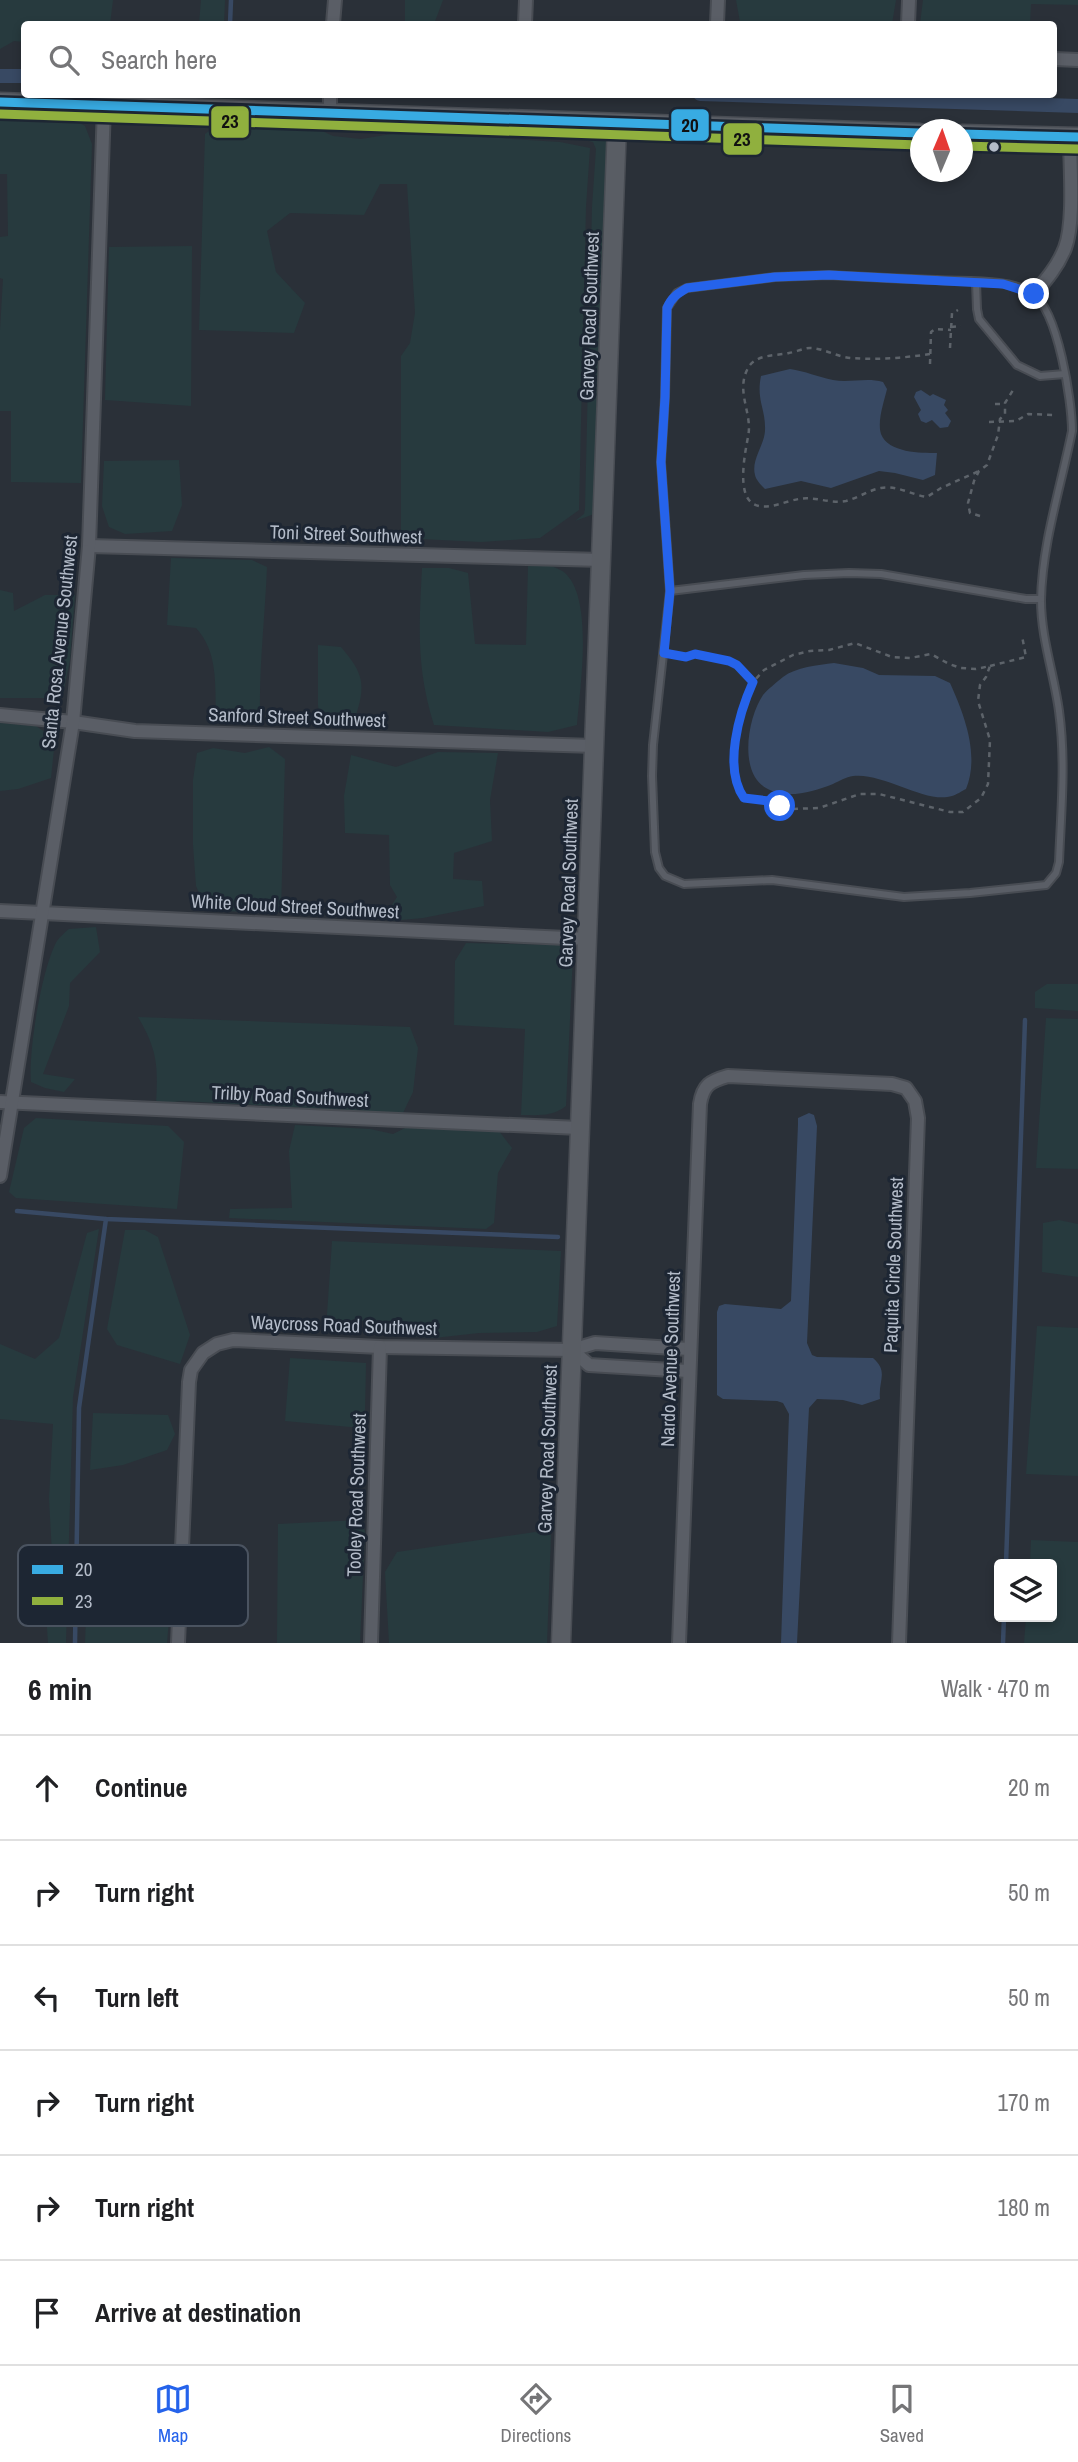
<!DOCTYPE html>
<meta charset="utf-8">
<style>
:root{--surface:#fff;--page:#f2f2f2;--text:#202124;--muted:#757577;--line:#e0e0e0;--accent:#2563eb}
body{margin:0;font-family:"Archivo Narrow",sans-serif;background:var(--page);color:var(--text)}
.controls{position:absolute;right:21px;bottom:21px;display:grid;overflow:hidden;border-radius:7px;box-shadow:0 4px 10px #0003}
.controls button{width:63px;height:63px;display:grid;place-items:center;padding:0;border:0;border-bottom:2px solid var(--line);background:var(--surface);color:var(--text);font:35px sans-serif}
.compass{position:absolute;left:910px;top:119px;width:63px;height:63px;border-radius:50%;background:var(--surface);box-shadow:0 4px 10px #0003;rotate:2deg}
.stop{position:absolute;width:21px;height:21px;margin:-16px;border:5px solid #2563eb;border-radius:50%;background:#fff}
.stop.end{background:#2563eb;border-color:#fff;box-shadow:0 2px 7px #0008}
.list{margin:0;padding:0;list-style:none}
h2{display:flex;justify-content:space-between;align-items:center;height:91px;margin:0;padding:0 28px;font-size:30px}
h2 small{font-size:23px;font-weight:400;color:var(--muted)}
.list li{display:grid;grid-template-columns:46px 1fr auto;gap:21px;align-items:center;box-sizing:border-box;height:105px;padding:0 28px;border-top:2px solid var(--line)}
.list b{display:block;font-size:26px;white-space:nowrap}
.list em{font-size:23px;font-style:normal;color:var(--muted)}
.icon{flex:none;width:38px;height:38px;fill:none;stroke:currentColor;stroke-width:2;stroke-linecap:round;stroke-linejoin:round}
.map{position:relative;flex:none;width:1078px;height:1643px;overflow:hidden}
.search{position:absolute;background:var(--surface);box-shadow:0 4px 10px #0003;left:21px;right:21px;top:21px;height:77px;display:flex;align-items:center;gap:18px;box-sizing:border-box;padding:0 24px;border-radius:7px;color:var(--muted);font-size:26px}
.sheet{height:721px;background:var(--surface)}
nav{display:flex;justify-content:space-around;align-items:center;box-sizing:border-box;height:98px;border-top:2px solid var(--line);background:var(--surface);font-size:19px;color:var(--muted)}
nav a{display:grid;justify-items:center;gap:4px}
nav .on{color:var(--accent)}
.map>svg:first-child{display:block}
</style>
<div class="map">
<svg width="1078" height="1643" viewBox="0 0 1078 1643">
<rect width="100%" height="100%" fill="#2a3038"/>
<g fill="#273a3e">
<polygon points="0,0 113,0 110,24 24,24 24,42 14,41 0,49"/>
<polygon points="201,0 225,0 224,24 199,24"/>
<polygon points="405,0 443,0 434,24 405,24"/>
<polygon points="736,0 896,0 892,24 744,24 740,22"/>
<polygon points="923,0 1078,0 1078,5 1031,4 1030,24 920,24"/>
<polygon points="67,116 85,126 92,144 81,483 11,482 11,411 0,411 0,330 3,279 0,278 0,237 8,236 7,174 0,174 0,118 10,120"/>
<polygon points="296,119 333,136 361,139 404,132 560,142 590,148 586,207 579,510 540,538 481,542 401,538 401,356 410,343 415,313 407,184 380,184 364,215 290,213 267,231 276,272 305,303 294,333 199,330 205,134 218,124"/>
<polygon points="584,140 609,141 594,514 575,521 584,514 585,509 592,207 596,149 593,142"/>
<polygon points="192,246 191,406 105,400 109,247"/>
<polygon points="179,460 182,505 172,531 125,534 109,527 102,506 104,461"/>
<path d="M 171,558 L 252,560 L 267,567 C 265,617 259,666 260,715 L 216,714 C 215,683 218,652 196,628 L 167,625 Z"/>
<path d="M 548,565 C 554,567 563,570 567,575 C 593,603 580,688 577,725 L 548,732 L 434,725 C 416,668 419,626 422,568 L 449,568 L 468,573 L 475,644 L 526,645 L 528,566 Z"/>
<polygon points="0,590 13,593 14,611 45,595 75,595 70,660 63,694 48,698 0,698"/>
<path d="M 318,645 L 341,647 C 364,674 366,685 355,718 L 320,718 L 318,705 Z"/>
<polygon points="0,723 36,726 55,739 51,778 18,789 0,791"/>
<polygon points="269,747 285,759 281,912 207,911 196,886 193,845 193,780 197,753 213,748 245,753"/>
<polygon points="438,752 498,753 490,800 492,841 454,853 453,879 482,881 484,906 423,918 390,921 390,908 397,897 390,885 389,835 345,833 344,796 351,755 396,767"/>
<path d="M 96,927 L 100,952 L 70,983 L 69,1006 L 43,1074 L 75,1079 L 64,1092 L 45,1088 L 31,1082 C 28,1052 42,967 57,941 C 60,937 65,932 69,929 Z"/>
<path d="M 466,943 L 562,945 L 573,954 L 566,1106 C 552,1117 538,1115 521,1115 L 525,1029 L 454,1025 L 455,961 Z"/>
<polygon points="1047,984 1078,984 1078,1011 1035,1008 1035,992"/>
<path d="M 138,1017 L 410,1027 L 418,1048 L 413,1092 L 403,1113 L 181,1101 L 156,1105 C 158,1066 158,1051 138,1017 Z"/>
<polygon points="1046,1018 1078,1019 1078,1169 1036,1168"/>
<polygon points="36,1118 168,1126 184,1142 177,1209 16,1198 9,1192 24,1128"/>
<polygon points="295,1125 370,1129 393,1134 407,1127 499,1131 512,1148 498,1173 494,1223 486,1229 229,1218 230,1209 292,1208 289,1151"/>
<polygon points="1059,1220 1078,1224 1078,1277 1042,1272 1043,1223"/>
<polygon points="99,1229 73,1397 66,1643 48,1643 45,1598 52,1554 49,1499 53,1424 0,1419 0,1344 35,1359 59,1338 87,1233"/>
<polygon points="125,1230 145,1230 158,1237 190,1335 180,1364 117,1345 107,1329"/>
<polygon points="332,1241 561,1251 557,1326 537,1332 479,1333 434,1338 378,1334 373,1324 355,1319 326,1329"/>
<polygon points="1037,1326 1078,1328 1078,1476 1026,1474"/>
<polygon points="290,1358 366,1363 365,1410 361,1428 285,1421"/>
<polygon points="93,1413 168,1415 175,1434 167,1450 123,1465 90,1470"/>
<polygon points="359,1520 365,1531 360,1643 277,1643 278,1524"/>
<polygon points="535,1532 551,1535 547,1643 389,1643 385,1572 397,1552"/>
<polygon points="1031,1540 1078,1542 1078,1643 1024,1643 1026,1617 1052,1617 1052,1564 1030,1564"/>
<polygon points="88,1568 173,1573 167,1643 85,1643"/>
</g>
<g fill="#384963">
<path d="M 790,369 C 805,371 818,377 833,380 C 850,383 867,377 883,382 L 887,389 C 884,402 877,421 881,434 C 888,453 921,453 937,453 L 935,475 L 923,480 L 895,473 L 879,471 L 831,488 L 801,481 L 765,489 C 761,485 756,480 755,475 C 751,460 764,446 765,431 C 766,409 756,400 761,376 Z"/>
<polygon points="921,390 930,396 933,394 946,400 944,405 948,410 945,413 951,421 948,427 940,428 932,420 926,423 921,421 918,414 921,410 914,397 916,392"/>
<path d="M 834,663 L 863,668 L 879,675 L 935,676 L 950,683 C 964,714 980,755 966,789 C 962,791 956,795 952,796 C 925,804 883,772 853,776 C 846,777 839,781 833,784 C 812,792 786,800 766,788 C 738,772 748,717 763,695 C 768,689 777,682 783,677 C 796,667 818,665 834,663 Z"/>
<path d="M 809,1113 L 814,1115 L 817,1126 L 807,1343 L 812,1355 L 817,1357 L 873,1358 C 889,1372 878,1380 880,1399 L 862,1405 L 843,1400 L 817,1399 L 809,1408 L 797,1643 L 781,1643 L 789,1414 L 783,1403 L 777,1401 L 723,1399 L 717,1395 L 717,1312 L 719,1306 L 725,1304 L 781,1309 L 791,1301 L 798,1124 L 798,1118 Z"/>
</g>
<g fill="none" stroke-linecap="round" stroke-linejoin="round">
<g stroke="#384963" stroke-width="4.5">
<polyline points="230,24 231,0"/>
<polyline points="17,1211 106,1219 558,1237"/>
<polyline points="1006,1564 1025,1020"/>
<polyline points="75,1643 79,1408 106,1219"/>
<polyline points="1003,1643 1004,1617"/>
</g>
<g stroke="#384963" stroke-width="14">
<polyline points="0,76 24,76"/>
<polyline points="700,94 1078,106"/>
</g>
<defs>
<g id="lane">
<path d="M 829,275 C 865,277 901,279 937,280 C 964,282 1010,278 1033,294 C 1058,311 1072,401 1072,431 C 1061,486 1042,544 1041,600 C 1041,638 1054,674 1059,711 C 1066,762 1061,811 1059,862 L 1056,873 L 1046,885 L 970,893 L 904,897 L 772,880 L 684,884 L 665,876 L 659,868 L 655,852 L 652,776 L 653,745 L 670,591 L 661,462 L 665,397 L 667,308 L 677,293 L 687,288 L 775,277 Z"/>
<polyline points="976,282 977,309 979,319 1017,365 1040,376 1065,374"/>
<polyline points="670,591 804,575 849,573 881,574 1026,599 1041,599"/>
</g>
<g id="street">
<polyline points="333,24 335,0"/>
<polyline points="525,24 526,0"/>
<polyline points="717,24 718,0"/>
<polyline points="908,24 909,0"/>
<polyline points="1054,59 1078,60"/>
<polyline points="330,112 330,94"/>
<path d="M 1034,294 C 1046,280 1058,266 1065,248 C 1075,221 1070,167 1070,137"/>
<polyline points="89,546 602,560"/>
<polyline points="0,715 73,722 135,731 594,746"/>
<polyline points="0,911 588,939"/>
<polyline points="0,1102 579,1128"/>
<polyline points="0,1176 73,722 89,546 104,106"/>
<polyline points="572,1350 589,1365 688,1371"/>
<polyline points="178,1643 189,1382 191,1370 203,1353 217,1344 233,1340 380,1347 572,1350 595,1343 689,1349"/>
<polyline points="371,1643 380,1347"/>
<path d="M 679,1643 L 700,1104 C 703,1085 710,1081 728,1076 L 892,1084 L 906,1088 L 915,1101 L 918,1118 L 899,1643"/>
</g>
<g id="secondary">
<polyline points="0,102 920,133"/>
<polyline points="962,134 1078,137"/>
<polyline points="561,1643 617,124"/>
</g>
</defs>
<use href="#lane" stroke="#484c53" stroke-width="10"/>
<use href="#street" stroke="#484c53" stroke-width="16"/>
<use href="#secondary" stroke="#484c53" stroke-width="21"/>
<g stroke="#5d636a" stroke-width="2.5" stroke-dasharray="5 5" stroke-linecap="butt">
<polyline points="951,327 961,326"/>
<polyline points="950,348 952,313 958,310"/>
<path d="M 930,354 C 904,358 877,360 851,358 C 837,357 823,348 810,348 C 803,348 796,352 789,353 C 774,356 754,354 747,370 C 736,393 753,414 748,437 C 745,453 737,492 752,503 C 765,512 785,501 799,499 C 814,496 830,504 846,501 C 858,498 869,490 881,488 C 897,485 912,495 927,497 L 941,488 L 979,471"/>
<polyline points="930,364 931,332 935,329 951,330"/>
<polyline points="995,404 1005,404"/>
<polyline points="989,422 1016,421 1028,414 1054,415"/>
<polyline points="980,516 970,513 968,503 974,481 979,471 987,465 998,435 1000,419 1005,414 1005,403 1015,387"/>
<path d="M 674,655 L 686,657 L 695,654 L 729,661 L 737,665 L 753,682 C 738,713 723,768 744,798 L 769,801 L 793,809 L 819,808 L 860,794 L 879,794 L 950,812 L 963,812 L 981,798 L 988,784 L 990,740 L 978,701 L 980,685 L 986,677 L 990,666 L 976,669 L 961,668 L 949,664 L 931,654 L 910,658 L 892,657 L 855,643 L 829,650 L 810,651 L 793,655 L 764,670 L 753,682"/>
<polyline points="990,666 1026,657 1022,636"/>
</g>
<use href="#lane" stroke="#5a5e66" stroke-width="6"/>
<use href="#street" stroke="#5a5e66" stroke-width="12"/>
<use href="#secondary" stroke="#595d64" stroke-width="18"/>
<defs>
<g id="bus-1">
<polyline points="0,102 920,133"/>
<polyline points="962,134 1078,137"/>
</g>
<g id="bus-2">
<polyline points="0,114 920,145"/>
<polyline points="962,146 1078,149"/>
</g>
</defs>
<use href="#bus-1" stroke="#1d2633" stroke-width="14"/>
<use href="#bus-2" stroke="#1d2633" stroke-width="14"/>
<use href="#bus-1" stroke="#38abe2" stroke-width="9"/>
<use href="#bus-2" stroke="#90b03e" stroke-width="9"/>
</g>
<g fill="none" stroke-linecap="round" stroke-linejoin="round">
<path stroke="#2563eb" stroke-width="9" d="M 780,806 L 769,801 L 744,798 C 723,768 739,713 753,682 L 737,665 L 729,661 L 695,654 L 686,657 L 664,653 L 670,591 L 661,462 L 665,397 L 667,308 C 671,298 678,293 687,288 L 775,277 L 829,275 L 1003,284 L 1034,294"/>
</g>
<circle fill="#b4bcc9" stroke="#1d2633" stroke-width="2.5" cx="994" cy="147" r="6"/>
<g text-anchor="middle" stroke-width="6" stroke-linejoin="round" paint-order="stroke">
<g font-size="19" fill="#b4bcc9" stroke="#1d2633">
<text transform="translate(589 316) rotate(-88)" y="7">Garvey Road Southwest</text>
<text transform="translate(346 534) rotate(2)" y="7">Toni Street Southwest</text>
<text transform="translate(59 642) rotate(-84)" y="7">Santa Rosa Avenue Southwest</text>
<text transform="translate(297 717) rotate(2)" y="7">Sanford Street Southwest</text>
<text transform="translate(568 883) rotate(-88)" y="7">Garvey Road Southwest</text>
<text transform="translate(295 906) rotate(3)" y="7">White Cloud Street Southwest</text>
<text transform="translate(290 1096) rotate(3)" y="7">Trilby Road Southwest</text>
<text transform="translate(893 1265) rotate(-88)" y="7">Paquita Circle Southwest</text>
<text transform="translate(344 1325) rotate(2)" y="7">Waycross Road Southwest</text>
<text transform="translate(670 1359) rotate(-88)" y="7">Nardo Avenue Southwest</text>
<text transform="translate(547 1449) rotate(-88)" y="7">Garvey Road Southwest</text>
<text transform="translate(356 1495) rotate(-88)" y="7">Tooley Road Southwest</text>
</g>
</g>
<rect x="18" y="1545" width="230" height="81" rx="10" fill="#1d2633" stroke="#4a5360" stroke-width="2"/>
<rect x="32" y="1565" width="31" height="9" fill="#38abe2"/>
<rect x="32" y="1597" width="31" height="8" fill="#90b03e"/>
<g font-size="19" fill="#b4bcc9">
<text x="75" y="1576">20</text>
<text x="75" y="1608">23</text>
</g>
<g stroke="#1d2633" stroke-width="2.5">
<rect x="210" y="105" width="40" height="34" rx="7" fill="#90b03e"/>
<rect x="670" y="108" width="40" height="34" rx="7" fill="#38abe2"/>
<rect x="722" y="122" width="41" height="34" rx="7" fill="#90b03e"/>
</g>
<g font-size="19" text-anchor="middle" font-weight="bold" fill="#111">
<text x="230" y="128">23</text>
<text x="690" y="132">20</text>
<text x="742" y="146">23</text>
</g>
</svg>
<div class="controls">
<button><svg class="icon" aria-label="layers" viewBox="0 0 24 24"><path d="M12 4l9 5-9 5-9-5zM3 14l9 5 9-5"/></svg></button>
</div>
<svg class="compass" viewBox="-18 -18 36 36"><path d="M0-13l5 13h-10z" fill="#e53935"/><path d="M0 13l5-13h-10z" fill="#757577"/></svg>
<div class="stop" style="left:780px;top:806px"></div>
<div class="stop end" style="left:1034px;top:294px"></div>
<div class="search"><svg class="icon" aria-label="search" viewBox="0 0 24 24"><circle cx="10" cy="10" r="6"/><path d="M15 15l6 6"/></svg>Search here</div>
</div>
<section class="sheet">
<h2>6 min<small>Walk · 470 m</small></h2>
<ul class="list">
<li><svg class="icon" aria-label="ahead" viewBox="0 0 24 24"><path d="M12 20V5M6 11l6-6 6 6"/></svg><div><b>Continue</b></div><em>20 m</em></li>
<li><svg class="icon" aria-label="right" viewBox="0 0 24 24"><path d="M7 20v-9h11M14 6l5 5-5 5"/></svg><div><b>Turn right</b></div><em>50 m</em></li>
<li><svg class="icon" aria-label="left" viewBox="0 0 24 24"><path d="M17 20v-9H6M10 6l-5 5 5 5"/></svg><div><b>Turn left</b></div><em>50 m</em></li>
<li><svg class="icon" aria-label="right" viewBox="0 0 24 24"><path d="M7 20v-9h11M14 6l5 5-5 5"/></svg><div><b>Turn right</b></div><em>170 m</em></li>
<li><svg class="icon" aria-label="right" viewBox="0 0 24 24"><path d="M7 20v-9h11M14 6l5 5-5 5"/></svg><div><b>Turn right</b></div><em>180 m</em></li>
<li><svg class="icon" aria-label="arrive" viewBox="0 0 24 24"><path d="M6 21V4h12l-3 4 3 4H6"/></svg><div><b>Arrive at destination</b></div></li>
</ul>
</section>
<nav>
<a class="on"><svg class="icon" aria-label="map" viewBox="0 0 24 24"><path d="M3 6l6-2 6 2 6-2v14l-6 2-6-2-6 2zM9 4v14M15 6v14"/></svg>Map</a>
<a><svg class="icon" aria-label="directions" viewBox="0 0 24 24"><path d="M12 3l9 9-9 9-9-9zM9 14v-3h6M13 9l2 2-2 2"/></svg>Directions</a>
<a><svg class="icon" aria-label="saved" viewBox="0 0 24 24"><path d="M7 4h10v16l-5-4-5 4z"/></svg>Saved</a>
</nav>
